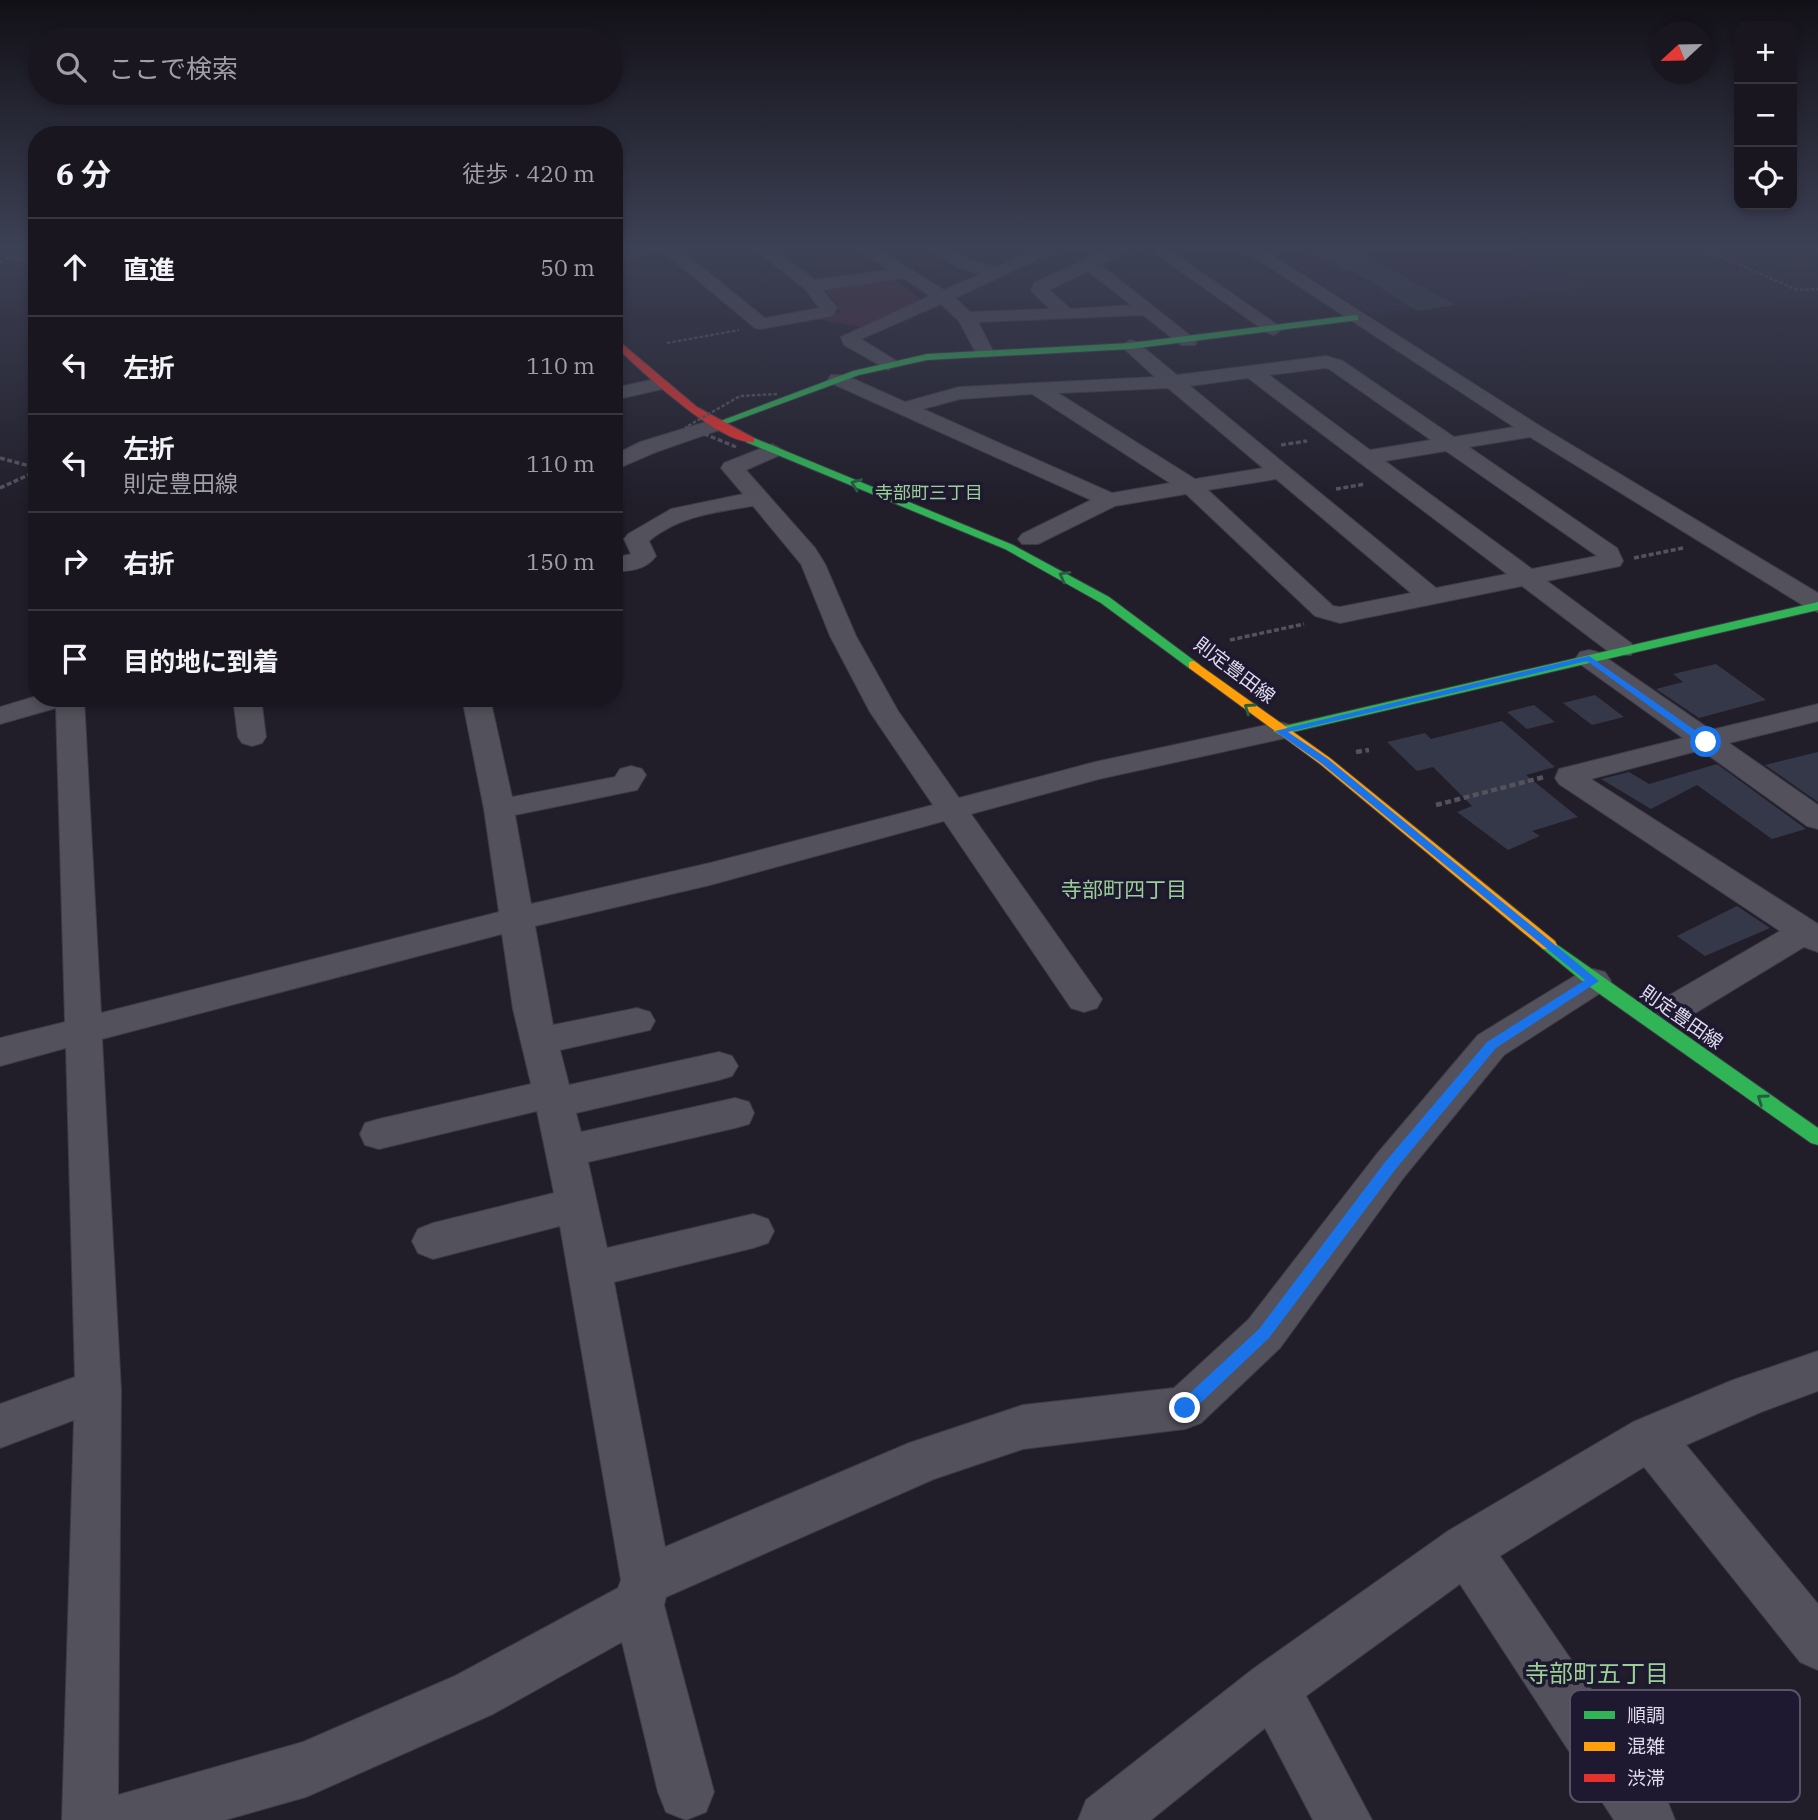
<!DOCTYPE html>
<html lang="ja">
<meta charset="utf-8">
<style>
:root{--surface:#191620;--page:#221f29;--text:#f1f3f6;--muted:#9f9fa5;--line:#37353e}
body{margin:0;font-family:"IBM Plex Serif","Noto Sans JP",serif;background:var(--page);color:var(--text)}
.controls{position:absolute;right:21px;top:21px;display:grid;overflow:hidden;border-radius:14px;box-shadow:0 4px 10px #0003}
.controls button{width:63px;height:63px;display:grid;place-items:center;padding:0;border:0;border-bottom:2px solid var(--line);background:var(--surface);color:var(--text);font:35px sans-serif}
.compass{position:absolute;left:1650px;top:21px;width:63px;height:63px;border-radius:50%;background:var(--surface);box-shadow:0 4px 10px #0003;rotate:248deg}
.stop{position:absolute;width:21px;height:21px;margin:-16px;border:5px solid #1a73e8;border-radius:50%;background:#fff}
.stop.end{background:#1a73e8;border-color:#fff;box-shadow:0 2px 7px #0008}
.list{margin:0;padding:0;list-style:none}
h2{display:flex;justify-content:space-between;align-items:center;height:91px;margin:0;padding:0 28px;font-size:30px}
h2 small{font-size:23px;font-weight:400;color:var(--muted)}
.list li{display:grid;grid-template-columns:46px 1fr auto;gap:21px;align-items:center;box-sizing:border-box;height:98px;padding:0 28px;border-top:2px solid var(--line)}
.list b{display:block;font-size:26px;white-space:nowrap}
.list p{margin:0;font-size:23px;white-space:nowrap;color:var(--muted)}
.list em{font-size:23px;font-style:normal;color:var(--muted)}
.icon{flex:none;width:38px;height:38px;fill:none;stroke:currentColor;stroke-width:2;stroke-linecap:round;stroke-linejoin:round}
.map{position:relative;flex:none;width:1818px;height:1820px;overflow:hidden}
.search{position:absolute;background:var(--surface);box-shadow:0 4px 10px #0003;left:28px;top:28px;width:595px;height:77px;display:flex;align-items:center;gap:18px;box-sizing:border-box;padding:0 24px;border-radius:38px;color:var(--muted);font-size:26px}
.panel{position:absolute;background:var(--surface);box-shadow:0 4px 10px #0003;left:28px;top:126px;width:595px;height:581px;border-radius:28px}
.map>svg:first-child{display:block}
</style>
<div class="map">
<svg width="1818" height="1820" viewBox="0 0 1818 1820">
<rect width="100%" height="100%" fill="#211e2a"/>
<polygon fill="#26203b" points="1267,249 1506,249 1583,288 1370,314"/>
<polygon fill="#472635" points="892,278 923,301 860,327 811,318 840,312 824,286"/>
<g fill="#353848">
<polygon points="1308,249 1354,249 1456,305 1417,311 1352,270 1345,271"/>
<polygon points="1716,664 1766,700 1699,718 1656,689 1683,682 1673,674"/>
<polygon points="1595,695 1624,717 1592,725 1563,703"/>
<polygon points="1534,705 1555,722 1527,729 1507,712"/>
<polygon points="1502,721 1555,767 1526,775 1578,817 1532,831 1540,836 1508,850 1457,812 1472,806 1433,767 1417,771 1387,742 1425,733 1431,739"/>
<polygon points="1818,752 1818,802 1765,765"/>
<polygon points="1717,764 1806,829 1772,839 1697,785 1651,809 1601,779 1629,772 1649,784"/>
<polygon points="1737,906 1770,928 1705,956 1677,936"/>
</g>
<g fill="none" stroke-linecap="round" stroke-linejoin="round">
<defs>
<g id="street">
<polygon points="614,249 657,249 649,254 614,259"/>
<path d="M 660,249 L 679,249 L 765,318 L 819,308 L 806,290 L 755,249 L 774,249 L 815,280 L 889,270 L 858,249 L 878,249 L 944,290 L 981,274 L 958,268 L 931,249 L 951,249 L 970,260 L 996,267 L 1037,249 L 1060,249 L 955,298 L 970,312 L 1050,309 L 1031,291 L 1034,283 L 1108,249 L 1130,249 L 1101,265 L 1197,341 L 1195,345 L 1181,345 L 1143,315 L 978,322 L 993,351 L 984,357 L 977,355 L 959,321 L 941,304 L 861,339 L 895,360 L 898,364 L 888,370 L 844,345 L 841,337 L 930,296 L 903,278 L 823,290 L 837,308 L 832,316 L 761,329 L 755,328 ZM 1088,271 L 1131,305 L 1071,309 L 1049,290 Z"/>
<polygon points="1149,249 1168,249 1283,329 1274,335 1268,333"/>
<path d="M 1242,249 L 1262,249 L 1540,426 L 1818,593 L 1818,612 L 1809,609 L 1530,437 L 1469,447 L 1617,548 L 1623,561 L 1620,566 L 1547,581 L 1631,643 L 1635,649 L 1631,655 L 1613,655 L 1522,586 L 1340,623 L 1315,616 L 1186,494 L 1115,506 L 1038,544 L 1022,544 L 1018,539 L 1022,534 L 1091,500 L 831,383 L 828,379 L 831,375 L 845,375 L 905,402 L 959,387 L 1155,377 L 1121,346 L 1130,340 L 1137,342 L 1177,375 L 1326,356 L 1343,361 L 1454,437 L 1514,427 ZM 1325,368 L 1329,369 L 1431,440 L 1370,450 L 1269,375 ZM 1248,378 L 1507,574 L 1436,588 L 1190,386 ZM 1168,388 L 1263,468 L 1195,479 L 1058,393 ZM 1032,394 L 1170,483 L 1112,493 L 923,409 L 960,399 ZM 1446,451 L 1597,556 L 1532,569 L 1385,461 ZM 1276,479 L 1411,593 L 1340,607 L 1333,606 L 1208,490 Z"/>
<polygon points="660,378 670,384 667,388 614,400 614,388"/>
<polygon points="715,419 725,425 722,429 656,452 614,470 614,455 640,442"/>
<path d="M 772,444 L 783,450 L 780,455 L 746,470 L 815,548 L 825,564 L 856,636 L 898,711 L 959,798 L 1095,762 L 1280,722 L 1290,725 L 1294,731 L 1290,737 L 1099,779 L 971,814 L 1102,999 L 1097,1008 L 1084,1012 L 1071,1008 L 944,821 L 710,885 L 535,926 L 553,1025 L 637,1008 L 650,1012 L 655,1021 L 650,1030 L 560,1050 L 569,1085 L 719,1052 L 732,1056 L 738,1066 L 732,1076 L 719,1080 L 576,1113 L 581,1132 L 735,1098 L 749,1102 L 754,1113 L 749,1124 L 735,1128 L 588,1162 L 607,1248 L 753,1214 L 768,1219 L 774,1231 L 768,1243 L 753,1248 L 614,1282 L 665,1547 L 909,1443 L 1023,1405 L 1174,1388 L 1248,1320 L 1376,1155 L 1478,1035 L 1581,972 L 1593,969 L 1605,972 L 1611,981 L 1605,990 L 1504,1055 L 1404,1177 L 1280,1348 L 1201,1423 L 1185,1429 L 1023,1449 L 934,1479 L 666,1597 L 664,1605 L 714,1792 L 706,1812 L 686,1820 L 666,1812 L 658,1792 L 622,1642 L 493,1714 L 306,1797 L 225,1820 L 62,1820 L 74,1420 L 0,1448 L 0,1404 L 75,1377 L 66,1048 L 0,1066 L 0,1038 L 65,1022 L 56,708 L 0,724 L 0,707 L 37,696 L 84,698 L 101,1013 L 499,912 L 484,809 L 462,698 L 490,698 L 512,797 L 615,777 L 620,769 L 631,766 L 642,769 L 646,775 L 637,790 L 515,815 L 531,904 L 710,863 L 933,805 L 870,712 L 830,636 L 801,564 L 753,506 C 716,512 679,516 649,541 L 656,556 C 646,570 630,571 614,572 L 614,558 L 631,554 L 624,539 L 628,534 L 671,509 L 743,494 L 721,468 L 724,463 ZM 502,934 L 513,1009 L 531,1084 L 379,1119 L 365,1123 L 360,1134 L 365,1145 L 379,1149 L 537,1111 L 554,1193 L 433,1223 L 418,1229 L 412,1241 L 418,1253 L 433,1259 L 560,1226 L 621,1580 L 618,1588 L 455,1676 L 303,1742 L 118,1795 L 121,1390 L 102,1039 Z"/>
<polygon points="1589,650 1598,652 1711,730 1818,704 1818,721 1729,743 1818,805 1818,829 1807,826 1701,750 1591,779 1818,924 1818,952 1804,947 1687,1018 1674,1022 1661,1018 1656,1009 1661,1000 1780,931 1559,784 1555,778 1559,769 1683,738 1580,664 1576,658 1580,652"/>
<polygon points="233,698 261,698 266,737 262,743 252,746 242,743 238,737"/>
<polygon points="1818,1351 1818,1391 1761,1412 1686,1445 1818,1604 1818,1670 1800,1662 1644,1467 1500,1556 1667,1800 1675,1820 1614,1820 1460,1584 1306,1696 1372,1820 1313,1820 1265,1728 1151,1820 1078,1820 1086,1800 1253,1669 1448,1531 1633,1422 1733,1380"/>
</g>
<g id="fast">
<polygon points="1355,315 1358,316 1358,320 1130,349 927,360 859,375 718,427 710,425 853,371 927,354 1130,343"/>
<polygon points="746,438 754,438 1013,545 1109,597 1200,665 1194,669 1189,668 1101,603 1005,549 746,442"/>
<polygon points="1818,602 1818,610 1280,735 1273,731 1280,727"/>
<polygon points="1549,939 1818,1128 1818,1145 1811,1143 1587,985 1543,949 1541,945 1543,941"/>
</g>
<polygon id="slow" points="1194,661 1330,758 1555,941 1557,945 1555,949 1543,949 1320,764 1189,668 1189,662"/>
<path id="jam" d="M 614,337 L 697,407 L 754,438 L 754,442 C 719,445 639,369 614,345 Z"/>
</defs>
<use href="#street" stroke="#3d3b46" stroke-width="2"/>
<use href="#fast" stroke="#3d3b46" stroke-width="2"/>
<use href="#slow" stroke="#3d3b46" stroke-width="2"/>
<use href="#jam" stroke="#3d3b46" stroke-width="2"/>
<g stroke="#54525b" stroke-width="2.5" stroke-dasharray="3.5 2" stroke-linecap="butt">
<polyline points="1704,249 1797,290 1818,289"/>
<polyline points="0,255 37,263"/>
<polyline points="0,262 36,249"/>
<polyline points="667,343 739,330"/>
</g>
<g stroke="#54525b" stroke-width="3.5" stroke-dasharray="5 2.5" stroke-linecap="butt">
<polyline points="1281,445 1307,441"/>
<polyline points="0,458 37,468"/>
<polyline points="0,488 37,471"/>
<polyline points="1336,489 1365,484"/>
<polyline points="1634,558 1683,548"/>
<polyline points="1230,640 1304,624"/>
</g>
<g stroke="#54525b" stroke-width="4.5" stroke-dasharray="6 3.5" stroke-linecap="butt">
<polyline points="1356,752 1369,750"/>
<polyline points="1436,805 1544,777"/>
</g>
<use href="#street" fill="#53515b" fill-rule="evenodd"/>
<use href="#fast" fill="#30b455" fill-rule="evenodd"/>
<use href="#slow" fill="#ff9f0a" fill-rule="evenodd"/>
<use href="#jam" fill="#e5322d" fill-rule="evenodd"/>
<polyline stroke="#54525b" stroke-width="2.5" stroke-dasharray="3.5 2" stroke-linecap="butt" points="694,430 686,427 740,396 777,394"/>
<polyline stroke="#54525b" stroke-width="3.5" stroke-dasharray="5 2.5" stroke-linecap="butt" points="690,428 736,447"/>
</g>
<defs><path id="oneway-chevron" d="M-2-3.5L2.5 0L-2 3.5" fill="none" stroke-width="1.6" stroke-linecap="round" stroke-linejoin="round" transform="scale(1.75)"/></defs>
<g stroke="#265e41">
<use href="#oneway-chevron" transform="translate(856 484) rotate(-159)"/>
<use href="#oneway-chevron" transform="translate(1064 576) rotate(-151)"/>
<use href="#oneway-chevron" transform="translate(1249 708) rotate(-145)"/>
<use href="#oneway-chevron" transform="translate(1762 1099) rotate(-145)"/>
</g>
<linearGradient id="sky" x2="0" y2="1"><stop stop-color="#121017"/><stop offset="0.49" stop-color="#3d4155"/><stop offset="1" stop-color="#3d4155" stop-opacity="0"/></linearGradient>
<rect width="1818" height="504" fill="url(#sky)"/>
<polygon fill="#1a73e8" points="1589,656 1709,740 1709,744 1702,744 1587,661 1288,732 1328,759 1599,981 1496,1048 1395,1170 1269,1338 1190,1413 1179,1413 1179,1403 1259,1329 1385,1162 1487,1042 1585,980 1321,763 1275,731"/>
<g text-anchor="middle" stroke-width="7" stroke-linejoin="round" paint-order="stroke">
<g font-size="18" fill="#9ad094" stroke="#1e1830">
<text x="929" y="499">寺部町三丁目</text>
</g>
<g font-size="19" fill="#dfdded" stroke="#1e1830">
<text transform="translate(1235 670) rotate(37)" y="7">則定豊田線</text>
<text transform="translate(1682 1017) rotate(35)" y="7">則定豊田線</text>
</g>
<g font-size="21" fill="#9ad094" stroke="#1e1830">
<text x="1124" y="897">寺部町四丁目</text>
</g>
<g font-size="24" fill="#9ad094" stroke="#1e1830">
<text x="1597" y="1682">寺部町五丁目</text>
</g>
</g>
<rect x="1570" y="1690" width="230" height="112" rx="10" fill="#1e1830" stroke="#585369" stroke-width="2"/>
<rect x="1584" y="1711" width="31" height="8" fill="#30b455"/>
<rect x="1584" y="1742" width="31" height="9" fill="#ff9f0a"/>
<rect x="1584" y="1774" width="31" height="8" fill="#e5322d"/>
<g font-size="19" fill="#dfdded">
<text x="1627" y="1722">順調</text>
<text x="1627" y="1753">混雑</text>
<text x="1627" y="1785">渋滞</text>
</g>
</svg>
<div class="controls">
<button>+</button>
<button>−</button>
<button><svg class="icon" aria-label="locate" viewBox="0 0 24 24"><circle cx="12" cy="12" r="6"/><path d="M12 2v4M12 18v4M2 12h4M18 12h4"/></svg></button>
</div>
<svg class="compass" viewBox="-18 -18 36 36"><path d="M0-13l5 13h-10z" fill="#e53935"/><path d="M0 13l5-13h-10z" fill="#9f9fa5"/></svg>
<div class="stop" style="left:1706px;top:742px"></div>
<div class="stop end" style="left:1185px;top:1408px"></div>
<div class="search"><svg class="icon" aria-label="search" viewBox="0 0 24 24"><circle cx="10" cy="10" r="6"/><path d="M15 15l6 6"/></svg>ここで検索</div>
<section class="panel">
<h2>6 分<small>徒歩 · 420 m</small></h2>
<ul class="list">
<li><svg class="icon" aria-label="ahead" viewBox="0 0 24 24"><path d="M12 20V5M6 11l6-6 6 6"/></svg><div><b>直進</b></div><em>50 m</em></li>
<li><svg class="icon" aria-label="left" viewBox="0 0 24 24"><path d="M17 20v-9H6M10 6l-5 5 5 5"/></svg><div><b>左折</b></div><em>110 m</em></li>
<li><svg class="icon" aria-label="left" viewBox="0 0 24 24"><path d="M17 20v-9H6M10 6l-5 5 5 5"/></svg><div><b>左折</b><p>則定豊田線</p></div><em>110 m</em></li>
<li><svg class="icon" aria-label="right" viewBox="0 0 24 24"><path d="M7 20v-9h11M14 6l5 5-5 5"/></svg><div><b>右折</b></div><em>150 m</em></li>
<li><svg class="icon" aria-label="arrive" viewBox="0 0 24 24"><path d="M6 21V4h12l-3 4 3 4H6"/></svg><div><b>目的地に到着</b></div></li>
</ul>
</section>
</div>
